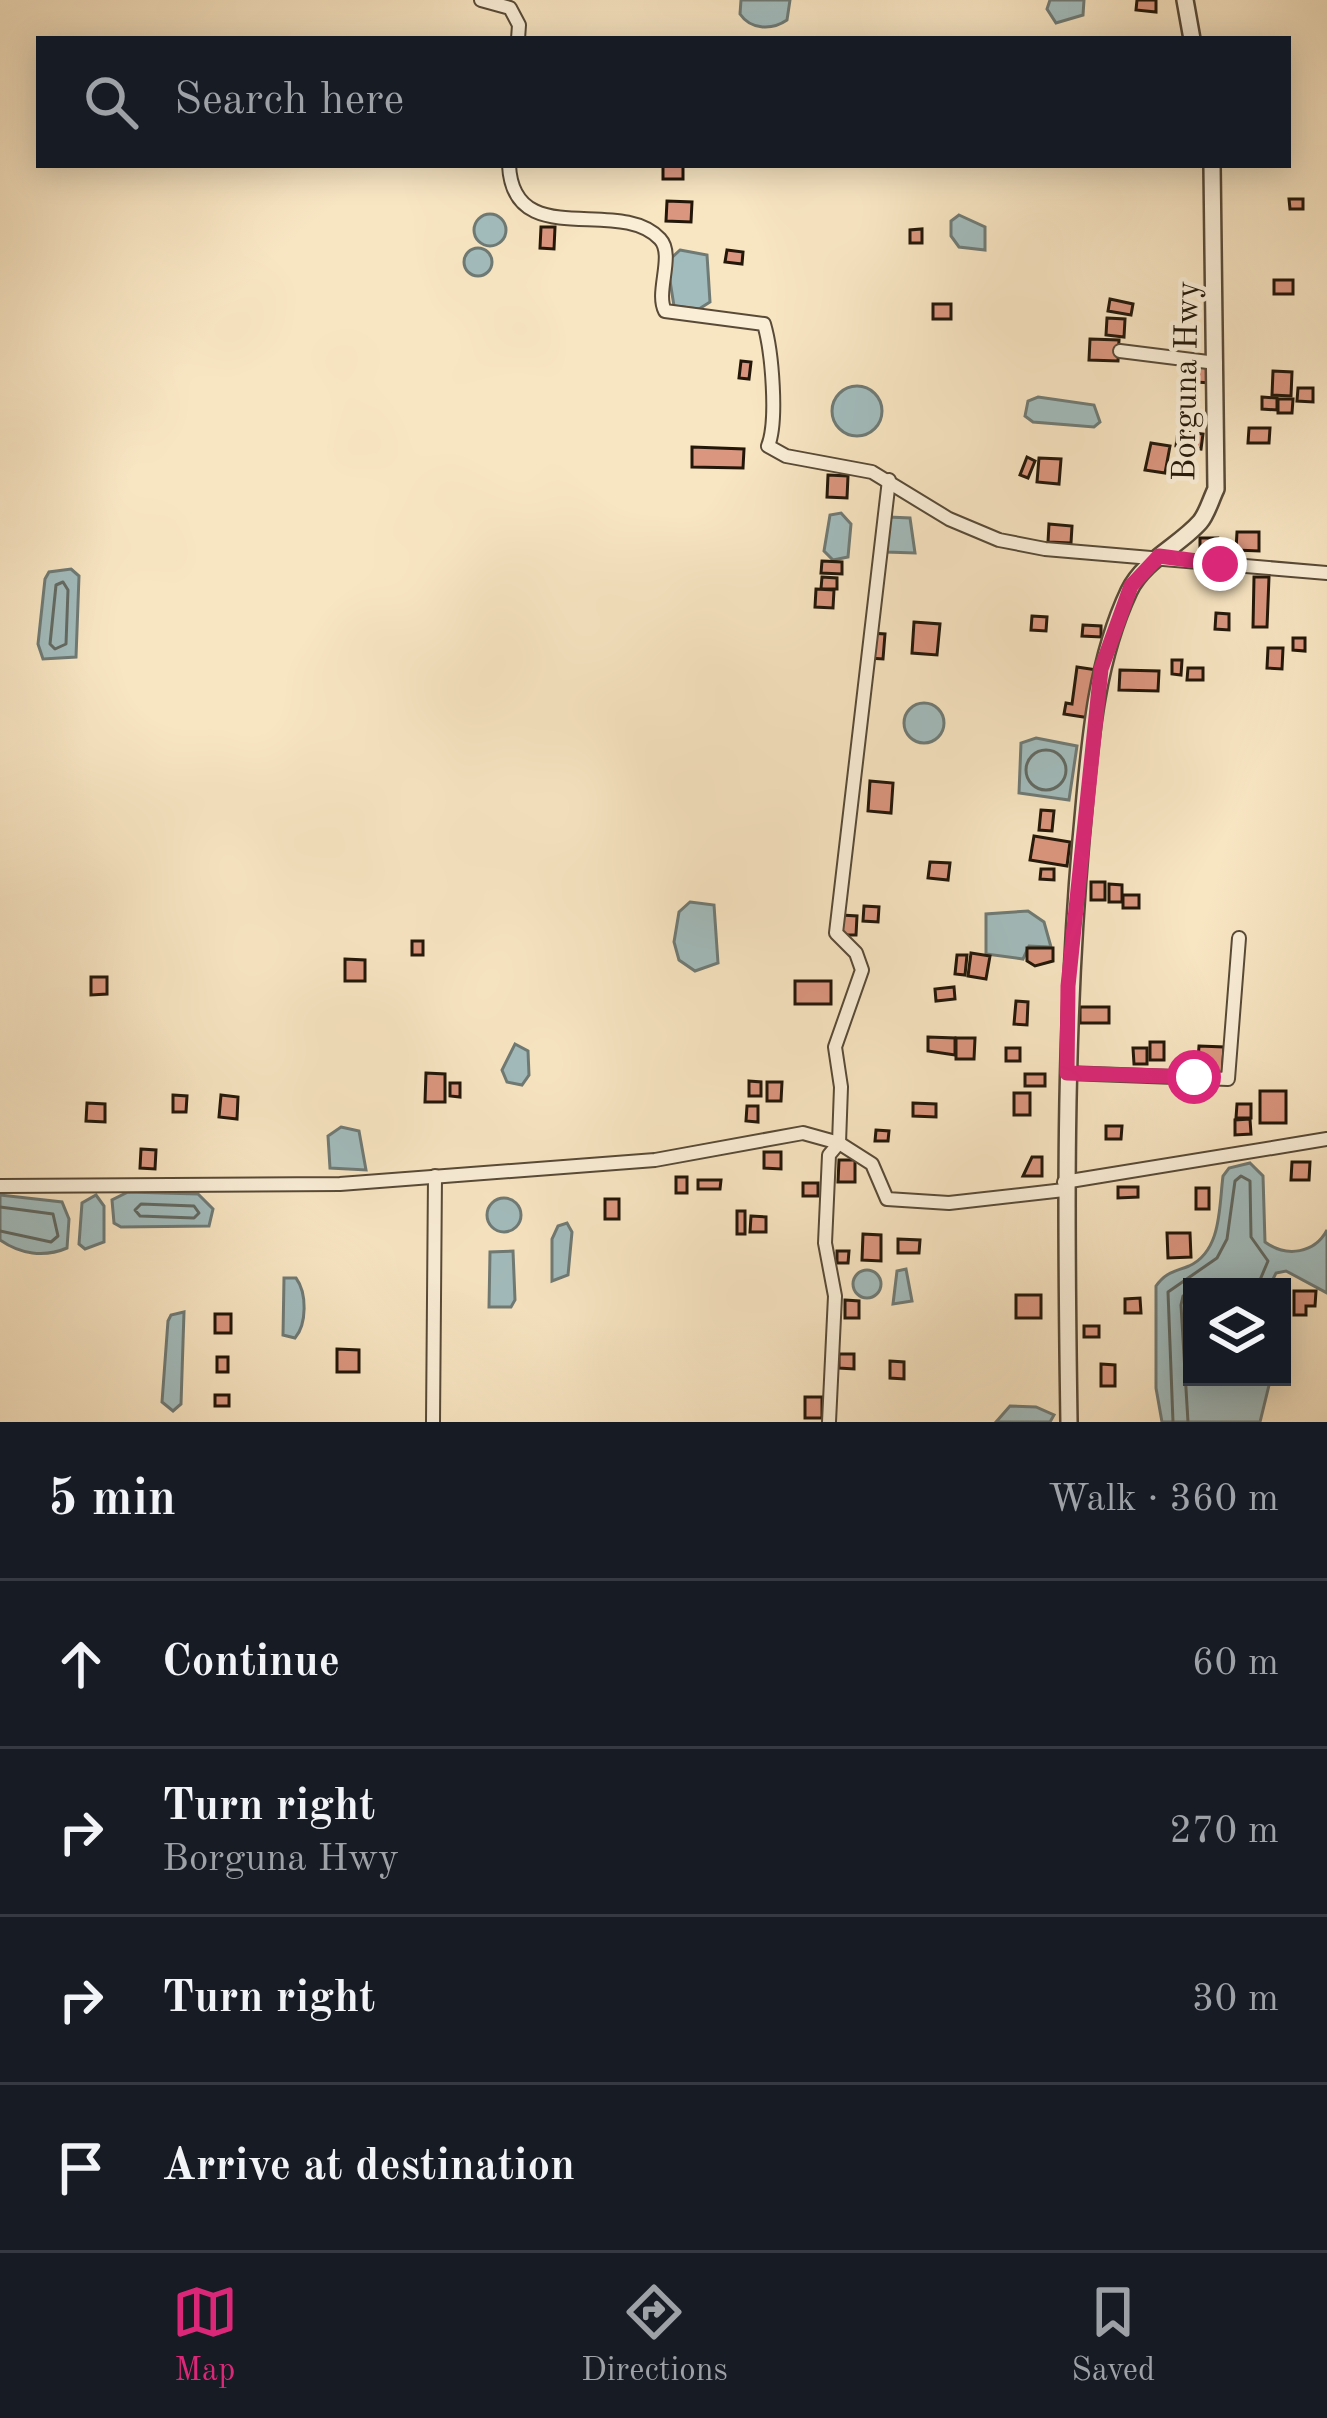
<!DOCTYPE html>
<meta charset="utf-8">
<style>
:root{--surface:#171b24;--page:#20242c;--text:#f1f3f6;--muted:#9ea1a6;--line:#363941;--accent:#db2777}
body{margin:0;font-family:"Old Standard TT",serif;background:var(--page);color:var(--text)}
.controls{position:absolute;right:36px;bottom:36px;display:grid;overflow:hidden;border-radius:0px;box-shadow:0 6px 30px #0003}
.controls button{width:108px;height:108px;display:grid;place-items:center;padding:0;border:0;border-bottom:3px solid var(--line);background:var(--surface);color:var(--text);font:60px sans-serif}
.stop{position:absolute;width:36px;height:36px;margin:-27px;border:9px solid #db2777;border-radius:50%;background:#fff}
.stop.end{background:#db2777;border-color:#fff;box-shadow:0 3px 12px #0008}
.list{margin:0;padding:0;list-style:none}
h2{display:flex;justify-content:space-between;align-items:center;height:156px;margin:0;padding:0 48px;font-size:51px}
h2 small{font-size:39px;font-weight:400;color:var(--muted)}
.list li{display:grid;grid-template-columns:78px 1fr auto;gap:36px;align-items:center;box-sizing:border-box;height:168px;padding:0 48px;border-top:3px solid var(--line)}
.list b{display:block;font-size:45px;white-space:nowrap}
.list p{margin:0;font-size:39px;white-space:nowrap;color:var(--muted)}
.list em{font-size:39px;font-style:normal;color:var(--muted)}
.icon{flex:none;width:66px;height:66px;fill:none;stroke:currentColor;stroke-width:2;stroke-linecap:round;stroke-linejoin:round}
.map{position:relative;flex:none;width:1327px;height:1422px;overflow:hidden}
.search{position:absolute;background:var(--surface);box-shadow:0 6px 30px #0003;left:36px;right:36px;top:36px;height:132px;display:flex;align-items:center;gap:30px;box-sizing:border-box;padding:0 42px;border-radius:0px;color:var(--muted);font-size:45px}
.sheet{height:828px;background:var(--surface)}
nav{display:flex;justify-content:space-around;align-items:center;box-sizing:border-box;height:168px;border-top:3px solid var(--line);background:var(--surface);font-size:33px;color:var(--muted)}
nav a{display:grid;justify-items:center;gap:6px}
nav .on{color:var(--accent)}
.map>svg:first-child{display:block}
</style>
<div class="map">
<svg width="1327" height="1422" viewBox="0 0 1327 1422">
<rect width="100%" height="100%" fill="#f8e5c2"/>
<filter id="stains"><feTurbulence type="fractalNoise" baseFrequency=".00167" numOctaves="4"/><feColorMatrix values="0 0 0 0 .2 0 0 0 0 .09 0 0 0 0 .02 0 0 0 .5 -.17"/></filter>
<radialGradient id="worn" r=".72"><stop offset=".6" stop-color="#630" stop-opacity="0"/><stop offset="1" stop-color="#630" stop-opacity=".3"/></radialGradient>
<g fill="#a2bcbd" stroke="#6f7a75" stroke-width="3">
<path d="M 741,0 L 790,0 L 787,20 C 771,31 750,29 740,14 Z"/>
<polygon points="1050,0 1084,0 1083,15 1056,23 1047,9"/>
<circle cx="490" cy="230" r="16"/>
<polygon points="959,215 985,227 985,250 959,247 951,236 951,221"/>
<circle cx="478" cy="262" r="14"/>
<polygon points="680,250 707,255 710,302 699,309 674,306 667,262"/>
<circle cx="857" cy="411" r="25"/>
<polygon points="1038,397 1094,405 1100,422 1094,427 1033,422 1025,416 1028,401"/>
<polygon points="841,513 851,524 848,557 833,560 824,551 830,515"/>
<polygon points="888,517 910,518 915,553 886,552"/>
<polygon points="71,569 79,576 76,657 43,659 38,644 45,579 49,572"/>
<circle cx="924" cy="723" r="20"/>
<polygon points="1036,738 1077,746 1069,800 1019,793 1021,743"/>
<polygon points="690,902 714,905 718,963 695,971 679,960 674,942 679,912"/>
<polygon points="1028,911 1044,922 1051,947 1029,946 1023,959 986,954 986,914"/>
<polygon points="515,1044 528,1051 529,1075 522,1085 507,1082 502,1070"/>
<polygon points="341,1127 359,1131 366,1170 330,1168 328,1136"/>
<path d="M 1250,1163 L 1263,1176 L 1265,1242 C 1287,1258 1315,1253 1327,1230 L 1327,1293 L 1286,1271 L 1276,1273 L 1269,1287 L 1192,1287 L 1192,1377 L 1271,1377 L 1260,1422 L 1162,1422 L 1156,1388 L 1156,1286 C 1166,1272 1174,1272 1189,1266 C 1222,1251 1219,1206 1223,1176 L 1229,1168 Z"/>
<polygon points="128,1192 198,1194 213,1209 209,1226 121,1227 114,1223 112,1200"/>
<path d="M 0,1195 L 62,1202 L 69,1219 L 67,1248 C 44,1258 20,1254 0,1240 Z"/>
<polygon points="96,1195 104,1206 104,1242 85,1249 79,1244 82,1203"/>
<circle cx="504" cy="1215" r="17"/>
<polygon points="567,1223 572,1232 568,1275 552,1281 552,1239 558,1226"/>
<polygon points="513,1251 515,1300 511,1307 489,1307 490,1252"/>
<polygon points="906,1269 912,1301 893,1304 897,1271"/>
<circle cx="867" cy="1284" r="14"/>
<path d="M 284,1278 L 296,1278 C 307,1293 307,1324 295,1338 L 283,1335 Z"/>
<polygon points="184,1312 181,1404 173,1411 162,1402 168,1321 171,1315"/>
<polygon points="1010,1406 1036,1407 1054,1415 1050,1422 996,1422"/>
</g>
<g fill="none" stroke-linecap="round" stroke-linejoin="round">
<g stroke="#626a63" stroke-width="3">
<polygon points="63,582 68,590 66,644 55,649 50,644 56,585"/>
<circle cx="1046" cy="770" r="20"/>
<polygon points="141,1204 194,1206 199,1213 194,1218 140,1216 135,1210"/>
<polyline points="0,1207 53,1214 58,1236 51,1242 0,1231"/>
<polyline points="1173,1422 1168,1292 1217,1258 1227,1239 1235,1181 1241,1176 1250,1181 1251,1237 1268,1261 1257,1287"/>
<polyline points="1188,1422 1181,1305 1183,1296 1192,1293"/>
</g>
</g>
<g fill="#db967f" stroke="#231709" stroke-width="3">
<polygon points="1137,0 1156,0 1156,12 1136,10"/>
<rect x="663" y="165" width="20" height="14"/>
<polygon points="1289,199 1303,199 1303,209 1290,209"/>
<polygon points="667,201 692,202 691,222 666,221"/>
<polygon points="541,227 555,227 554,249 540,248"/>
<polygon points="922,229 922,243 910,243 910,230"/>
<polygon points="727,250 743,252 742,264 725,262"/>
<rect x="1274" y="280" width="19" height="14"/>
<polygon points="1110,299 1133,304 1131,315 1108,311"/>
<rect x="933" y="304" width="18" height="15"/>
<polygon points="1107,318 1125,319 1124,337 1106,335"/>
<polygon points="1090,339 1119,340 1118,361 1089,360"/>
<polygon points="741,361 751,362 749,379 739,378"/>
<polygon points="1196,366 1207,366 1212,383 1195,382"/>
<polygon points="1273,371 1292,372 1291,396 1272,395"/>
<polygon points="1298,388 1313,388 1313,402 1297,401"/>
<polygon points="1262,397 1277,398 1277,410 1262,409"/>
<polygon points="1278,399 1293,399 1292,413 1278,413"/>
<polygon points="1249,428 1270,428 1269,443 1248,443"/>
<polygon points="1178,431 1203,434 1201,449 1176,446"/>
<polygon points="1151,443 1170,446 1165,473 1145,470"/>
<polygon points="692,447 744,449 743,468 692,467"/>
<polygon points="1027,457 1035,461 1028,478 1020,475"/>
<polygon points="1039,458 1061,459 1059,484 1037,482"/>
<polygon points="828,475 848,476 847,498 827,497"/>
<polygon points="1049,524 1072,526 1071,543 1048,542"/>
<polygon points="1237,532 1259,532 1259,551 1236,550"/>
<polygon points="1200,538 1218,538 1223,561 1200,557"/>
<polygon points="822,561 842,562 842,574 821,573"/>
<polygon points="822,577 837,578 837,589 821,589"/>
<polygon points="1254,577 1269,577 1267,627 1253,627"/>
<polygon points="816,589 834,590 833,608 815,607"/>
<polygon points="1216,613 1229,614 1229,630 1215,629"/>
<polygon points="1032,616 1047,617 1046,631 1031,630"/>
<polygon points="914,622 940,624 937,655 912,653"/>
<polygon points="1083,625 1101,626 1101,637 1082,636"/>
<polygon points="870,633 885,634 883,659 869,658"/>
<polygon points="1293,638 1305,638 1305,651 1293,650"/>
<polygon points="1268,648 1283,648 1282,669 1267,668"/>
<polygon points="1172,660 1182,660 1181,675 1172,674"/>
<polygon points="1077,667 1097,670 1090,718 1064,714 1066,703 1072,704"/>
<polygon points="1188,668 1203,668 1203,680 1187,680"/>
<polygon points="1120,670 1159,671 1158,691 1119,690"/>
<polygon points="870,781 893,783 891,813 868,811"/>
<polygon points="1041,810 1054,811 1052,831 1039,830"/>
<polygon points="1034,836 1070,842 1067,866 1030,860"/>
<polygon points="930,862 950,863 948,880 928,878"/>
<polygon points="1041,869 1054,869 1054,880 1040,879"/>
<rect x="1091" y="882" width="14" height="18"/>
<polygon points="1109,884 1122,885 1122,902 1109,902"/>
<rect x="1123" y="895" width="16" height="13"/>
<polygon points="864,906 879,907 878,922 863,921"/>
<polygon points="841,915 857,916 856,935 840,935"/>
<rect x="412" y="941" width="11" height="14"/>
<polygon points="1027,948 1053,948 1053,961 1035,966 1027,961"/>
<polygon points="971,953 990,956 986,979 968,976"/>
<polygon points="957,955 967,955 965,975 955,974"/>
<polygon points="345,959 365,960 365,981 345,981"/>
<polygon points="91,977 107,977 107,994 91,995"/>
<rect x="795" y="981" width="36" height="23"/>
<polygon points="954,987 955,999 936,1001 935,989"/>
<polygon points="1016,1001 1028,1002 1027,1025 1014,1024"/>
<rect x="1080" y="1007" width="29" height="16"/>
<polygon points="928,1037 955,1038 955,1055 928,1051"/>
<polygon points="956,1038 975,1038 974,1059 956,1059"/>
<rect x="1150" y="1042" width="14" height="18"/>
<polygon points="1199,1046 1224,1047 1222,1076 1197,1074"/>
<rect x="1006" y="1048" width="14" height="13"/>
<polygon points="1133,1048 1147,1048 1147,1064 1134,1064"/>
<polygon points="426,1073 445,1074 445,1102 425,1102"/>
<rect x="1025" y="1074" width="20" height="12"/>
<polygon points="749,1081 761,1082 761,1096 749,1096"/>
<polygon points="767,1082 782,1082 781,1101 767,1101"/>
<polygon points="450,1083 460,1083 460,1097 450,1096"/>
<rect x="1260" y="1091" width="26" height="32"/>
<rect x="1014" y="1093" width="16" height="22"/>
<polygon points="173,1095 187,1096 186,1112 173,1112"/>
<polygon points="221,1095 238,1097 237,1119 219,1117"/>
<polygon points="87,1103 105,1104 105,1122 86,1121"/>
<polygon points="913,1103 936,1104 936,1117 913,1116"/>
<polygon points="1237,1104 1251,1104 1251,1118 1236,1118"/>
<polygon points="747,1106 758,1106 758,1122 746,1121"/>
<polygon points="1250,1119 1251,1134 1235,1135 1235,1120"/>
<polygon points="1106,1126 1122,1126 1121,1139 1106,1139"/>
<polygon points="876,1130 889,1131 888,1141 875,1141"/>
<polygon points="141,1149 156,1150 155,1169 140,1168"/>
<polygon points="764,1152 781,1152 781,1169 764,1168"/>
<polygon points="1032,1157 1042,1157 1042,1176 1023,1176"/>
<polygon points="839,1160 855,1160 855,1182 838,1182"/>
<polygon points="1292,1162 1310,1162 1309,1180 1291,1180"/>
<rect x="676" y="1177" width="11" height="16"/>
<polygon points="698,1180 721,1180 720,1189 698,1189"/>
<rect x="803" y="1183" width="15" height="13"/>
<polygon points="1118,1187 1138,1187 1138,1197 1118,1198"/>
<rect x="1196" y="1188" width="13" height="21"/>
<rect x="605" y="1199" width="14" height="20"/>
<rect x="737" y="1211" width="8" height="23"/>
<polygon points="751,1216 766,1217 766,1232 750,1232"/>
<polygon points="1167,1233 1190,1233 1191,1257 1168,1258"/>
<polygon points="863,1234 881,1235 881,1261 862,1260"/>
<polygon points="898,1239 920,1240 919,1253 898,1253"/>
<polygon points="837,1251 849,1251 848,1263 837,1263"/>
<polygon points="1294,1291 1316,1291 1315,1306 1306,1306 1306,1315 1294,1315"/>
<rect x="1016" y="1295" width="25" height="23"/>
<polygon points="1140,1298 1141,1313 1125,1313 1125,1299"/>
<polygon points="845,1300 859,1301 859,1318 845,1318"/>
<rect x="215" y="1314" width="16" height="19"/>
<rect x="1084" y="1326" width="15" height="11"/>
<polygon points="337,1349 359,1350 359,1372 337,1372"/>
<polygon points="839,1354 854,1354 854,1369 839,1368"/>
<rect x="217" y="1357" width="11" height="15"/>
<polygon points="890,1361 904,1362 904,1379 890,1378"/>
<polygon points="1101,1364 1115,1365 1115,1386 1101,1386"/>
<rect x="215" y="1395" width="14" height="11"/>
<rect x="805" y="1397" width="17" height="21"/>
</g>
<g fill="none" stroke-linecap="round" stroke-linejoin="round">
<defs>
<g id="minor">
<polyline points="481,0 510,8 519,25 518,39"/>
<path d="M 509,165 C 513,253 619,195 660,239 C 675,255 655,292 665,311 L 764,324 C 772,351 778,421 768,446 L 786,456 L 872,472 L 949,519 L 999,540 L 1045,549 L 1327,573"/>
<polyline points="1120,351 1216,363"/>
<polyline points="1067,1073 1228,1079 1239,938"/>
<polyline points="1064,1182 1327,1139"/>
<polyline points="0,1186 340,1184 655,1160 803,1133 839,1143 872,1164 887,1199 949,1203 1064,1190"/>
<polyline points="433,1422 435,1176"/>
<polyline points="829,1422 835,1296 825,1243 829,1155 839,1143 841,1087 835,1047 862,970 856,953 836,933 889,480"/>
</g>
<g id="tertiary">
<polyline points="1185,0 1192,39"/>
<path d="M 1069,1422 C 1066,1227 1064,1034 1081,840 C 1089,757 1093,667 1129,591 C 1144,560 1179,546 1200,522 C 1207,514 1211,499 1216,489 L 1212,165"/>
</g>
</defs>
<use href="#minor" stroke="#584a37" stroke-width="16"/>
<use href="#tertiary" stroke="#584a37" stroke-width="20"/>
<use href="#minor" stroke="#faeed7" stroke-width="12"/>
<use href="#tertiary" stroke="#faeed7" stroke-width="15"/>
</g>
<g fill="none" stroke-linecap="round" stroke-linejoin="round">
<polyline stroke="#db2777" stroke-width="15" points="1194,1077 1067,1073 1068,986 1101,669 1131,586 1159,556 1220,564"/>
</g>
<g text-anchor="middle" stroke-width="9" stroke-linejoin="round" paint-order="stroke">
<g font-size="33" fill="#231709" stroke="#faeed7">
<text transform="translate(1184 381) rotate(-89)" y="12">Borguna Hwy</text>
</g>
</g>
<rect width="100%" height="100%" filter="url(#stains)"/>
<rect width="100%" height="100%" fill="url(#worn)"/>
</svg>
<div class="controls">
<button><svg class="icon" aria-label="layers" viewBox="0 0 24 24"><path d="M12 4l9 5-9 5-9-5zM3 14l9 5 9-5"/></svg></button>
</div>
<div class="stop" style="left:1194px;top:1077px"></div>
<div class="stop end" style="left:1220px;top:564px"></div>
<div class="search"><svg class="icon" aria-label="search" viewBox="0 0 24 24"><circle cx="10" cy="10" r="6"/><path d="M15 15l6 6"/></svg>Search here</div>
</div>
<section class="sheet">
<h2>5 min<small>Walk · 360 m</small></h2>
<ul class="list">
<li><svg class="icon" aria-label="ahead" viewBox="0 0 24 24"><path d="M12 20V5M6 11l6-6 6 6"/></svg><div><b>Continue</b></div><em>60 m</em></li>
<li><svg class="icon" aria-label="right" viewBox="0 0 24 24"><path d="M7 20v-9h11M14 6l5 5-5 5"/></svg><div><b>Turn right</b><p>Borguna Hwy</p></div><em>270 m</em></li>
<li><svg class="icon" aria-label="right" viewBox="0 0 24 24"><path d="M7 20v-9h11M14 6l5 5-5 5"/></svg><div><b>Turn right</b></div><em>30 m</em></li>
<li><svg class="icon" aria-label="arrive" viewBox="0 0 24 24"><path d="M6 21V4h12l-3 4 3 4H6"/></svg><div><b>Arrive at destination</b></div></li>
</ul>
</section>
<nav>
<a class="on"><svg class="icon" aria-label="map" viewBox="0 0 24 24"><path d="M3 6l6-2 6 2 6-2v14l-6 2-6-2-6 2zM9 4v14M15 6v14"/></svg>Map</a>
<a><svg class="icon" aria-label="directions" viewBox="0 0 24 24"><path d="M12 3l9 9-9 9-9-9zM9 14v-3h6M13 9l2 2-2 2"/></svg>Directions</a>
<a><svg class="icon" aria-label="saved" viewBox="0 0 24 24"><path d="M7 4h10v16l-5-4-5 4z"/></svg>Saved</a>
</nav>
